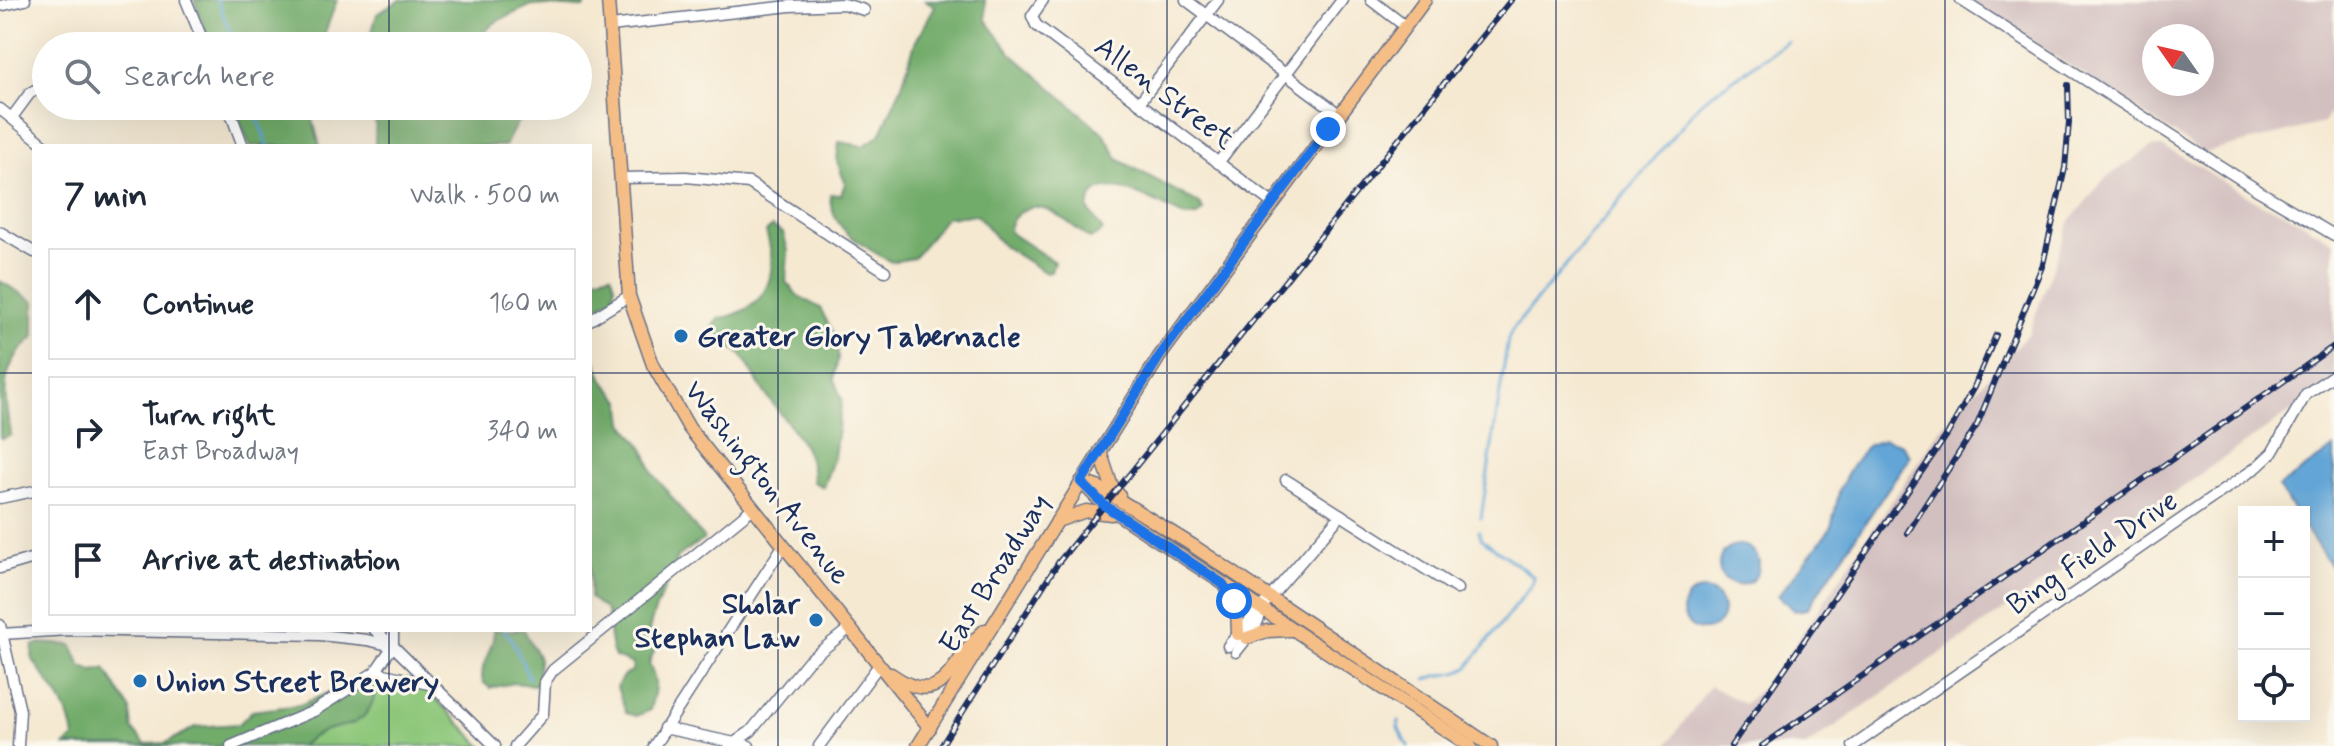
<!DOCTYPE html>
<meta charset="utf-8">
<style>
:root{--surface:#fff;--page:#f2f2f3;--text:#1f2937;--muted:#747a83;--line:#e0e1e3}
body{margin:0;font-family:Mynerve,sans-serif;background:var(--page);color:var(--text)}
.controls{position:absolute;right:24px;bottom:24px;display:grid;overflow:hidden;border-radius:0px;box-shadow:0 8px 32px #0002}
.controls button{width:72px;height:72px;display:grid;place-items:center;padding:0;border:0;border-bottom:2px solid var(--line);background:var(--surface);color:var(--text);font:40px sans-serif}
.compass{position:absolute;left:2142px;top:24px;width:72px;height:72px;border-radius:50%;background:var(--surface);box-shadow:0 8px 32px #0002;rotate:304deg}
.stop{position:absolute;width:24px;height:24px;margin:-18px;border:6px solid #1a73e8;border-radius:50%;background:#fff}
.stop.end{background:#1a73e8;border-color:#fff;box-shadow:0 2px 8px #0008}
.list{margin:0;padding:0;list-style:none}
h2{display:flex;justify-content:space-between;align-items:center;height:104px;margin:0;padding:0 32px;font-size:34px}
h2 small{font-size:26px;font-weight:400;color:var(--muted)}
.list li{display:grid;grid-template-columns:52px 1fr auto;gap:24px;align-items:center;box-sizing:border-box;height:112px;margin:0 16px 16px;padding:0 16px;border:2px solid var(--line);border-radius:0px}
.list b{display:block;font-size:30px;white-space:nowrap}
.list p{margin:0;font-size:26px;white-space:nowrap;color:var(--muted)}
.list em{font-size:26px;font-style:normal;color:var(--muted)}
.icon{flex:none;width:44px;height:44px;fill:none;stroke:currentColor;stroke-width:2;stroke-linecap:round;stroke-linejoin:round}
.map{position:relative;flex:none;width:2334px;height:746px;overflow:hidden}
.search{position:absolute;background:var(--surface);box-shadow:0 8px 32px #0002;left:32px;top:32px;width:560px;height:88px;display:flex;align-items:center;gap:20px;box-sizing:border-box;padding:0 28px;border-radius:44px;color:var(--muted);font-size:30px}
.panel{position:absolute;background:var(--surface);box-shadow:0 8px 32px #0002;left:32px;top:144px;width:560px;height:488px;border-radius:0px}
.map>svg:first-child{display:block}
</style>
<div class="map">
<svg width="2334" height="746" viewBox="0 0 2334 746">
<rect width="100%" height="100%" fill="#fbf7ec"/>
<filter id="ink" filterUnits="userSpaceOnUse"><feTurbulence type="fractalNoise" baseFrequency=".0125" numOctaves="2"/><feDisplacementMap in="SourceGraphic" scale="16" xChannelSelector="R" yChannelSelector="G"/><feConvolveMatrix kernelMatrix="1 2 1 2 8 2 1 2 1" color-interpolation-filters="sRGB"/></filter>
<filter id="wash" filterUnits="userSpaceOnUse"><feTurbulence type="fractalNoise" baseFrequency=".006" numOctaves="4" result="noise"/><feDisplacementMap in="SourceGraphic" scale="32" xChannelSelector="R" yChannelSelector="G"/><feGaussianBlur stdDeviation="1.8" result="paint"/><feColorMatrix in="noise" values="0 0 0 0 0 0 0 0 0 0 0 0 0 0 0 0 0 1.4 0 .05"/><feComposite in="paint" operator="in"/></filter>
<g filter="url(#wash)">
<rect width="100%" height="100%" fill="#f5e9d2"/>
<g fill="#d2bfbf" fill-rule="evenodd">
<path d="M 1968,0 L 2334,0 L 2334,106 L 2323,123 L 2204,153 ZM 2154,36 L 2202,36 L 2202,84 L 2154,84 Z"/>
<polygon points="2152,147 2162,147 2187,159 2260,204 2281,211 2334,242 2334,382 1806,746 1666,746 1710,686 1744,704 1771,680 1942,427 2029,333 2070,221 2105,178"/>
</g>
<polygon fill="#8ec77a" stroke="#547b6c" stroke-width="2" points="389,684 426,689 482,746 267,746 365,690"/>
<g fill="#72ac6a" stroke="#466e64" stroke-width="2">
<polygon points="194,0 337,0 320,46 211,46"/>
<polygon points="400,0 588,0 584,8 532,5 497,21 480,35 463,40 461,46 368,46 377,14"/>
<path d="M 925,0 L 985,0 L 986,20 L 1012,54 L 1103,133 L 1119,160 L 1200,204 L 1203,210 L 1197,216 L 1186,217 C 1161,206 1093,162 1088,209 L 1103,231 L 1090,239 C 1072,227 1043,195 1022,211 C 1014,217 1009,222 1009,232 L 1054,262 L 1051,272 L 1046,273 L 1002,245 L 977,215 L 946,217 L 914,258 L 891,262 C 863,245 830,231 830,194 L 841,195 L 845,183 L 837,161 L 839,142 L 863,146 L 880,135 L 901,88 L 915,43 L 935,6 Z"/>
<polygon points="234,106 309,106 320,146 250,146"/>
<polygon points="376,106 435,106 487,114 497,112 495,106 536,107 516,124 505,146 375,146"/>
<path d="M 772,226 L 783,233 L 788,251 L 786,282 L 797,295 L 820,308 L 837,340 L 838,358 L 834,379 L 842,400 L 834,457 L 823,487 L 813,482 C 814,448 786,422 767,396 C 757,383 751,367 740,354 C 731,345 718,344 710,333 L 718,319 C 765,310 781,279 766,232 Z"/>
<polygon points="611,274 615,285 614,297 590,311 590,279"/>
<path d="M 0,281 L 34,301 L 34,337 C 0,365 2,393 11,435 L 2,439 L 0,437 Z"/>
<path d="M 590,348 L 603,380 L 621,401 L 624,423 L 644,449 L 653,473 L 704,539 L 677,557 C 670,583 654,604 649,631 L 656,646 L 649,663 C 659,687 655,686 650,710 L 636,716 L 626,713 L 617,687 L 623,676 L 632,671 L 633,664 L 615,657 C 608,643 610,625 606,610 L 590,598 L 590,414 L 593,410 L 590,403 Z"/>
<path d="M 494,630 L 524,630 L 539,658 L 538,683 L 535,685 L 514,683 L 490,688 L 483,682 C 478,664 495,649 494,630 Z"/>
<path d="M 40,643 L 72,645 L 81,666 L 92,671 L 105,669 L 130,709 L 132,729 L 145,744 L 166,743 L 196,727 L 239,724 L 252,711 L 300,705 L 349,684 L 377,682 L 378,687 C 361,745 339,711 301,746 L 65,746 L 74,738 C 71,707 48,684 32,658 L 33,646 Z"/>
</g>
<g fill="#62a5d6" stroke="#3e6a9a" stroke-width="2">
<polygon points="1884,439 1902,444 1910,456 1807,609 1795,611 1778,596 1831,528 1840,488 1853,464 1867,446"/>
<polygon points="2334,448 2334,571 2304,526 2304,512 2295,512 2278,487"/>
<circle cx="1739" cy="565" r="20"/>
<circle cx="1703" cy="610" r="20"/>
</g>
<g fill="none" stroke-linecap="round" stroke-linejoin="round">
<g stroke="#62a5d6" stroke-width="3">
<polyline points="217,0 236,46"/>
<polyline points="253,106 268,146"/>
<polyline points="1481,518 1508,339 1512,330 1702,101 1788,41"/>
<polyline points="504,630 512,640 529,678"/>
<path d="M 1426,680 C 1439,671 1454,678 1467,668 L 1532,584 L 1534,577 L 1482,539 L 1479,531"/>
<polyline points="1399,721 1398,728 1408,746"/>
</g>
</g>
</g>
<g filter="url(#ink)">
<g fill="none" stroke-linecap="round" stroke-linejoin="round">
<defs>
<g id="minor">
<polyline points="186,0 205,46"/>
<polyline points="1043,0 1032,16 1036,25 1272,203"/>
<polyline points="1186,0 1339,114"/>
<polyline points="1371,0 1405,26"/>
<polyline points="1961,0 2259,191 2334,235"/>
<polyline points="0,6 25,0"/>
<polyline points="610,26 790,6 844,4 864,10"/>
<polyline points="1139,103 1218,0"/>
<polyline points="228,106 243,146"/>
<polyline points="0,109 46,146"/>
<polyline points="13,116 30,93 46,84"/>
<polyline points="1218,163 1342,0"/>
<polyline points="621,178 686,177 749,183 885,271"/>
<polyline points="0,232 34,252"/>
<polyline points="590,320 629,296"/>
<polyline points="1286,480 1457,589"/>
<polyline points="0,498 34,491"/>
<polyline points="0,568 34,558"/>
<polyline points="0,625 20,711 18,746"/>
<polyline points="375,630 391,645"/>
<polyline points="0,634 70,630 320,635 367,640 393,646 495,746"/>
<polyline points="393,646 393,630"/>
<polyline points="1228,646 1341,515"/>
<polyline points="1236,652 1255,628 1262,610"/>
<polyline points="375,672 393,646"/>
<polyline points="664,728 749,746"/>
<polyline points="231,746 314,711 375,672 429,684"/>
<polyline points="515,746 543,714 545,682 553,670 753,508"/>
<polyline points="654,746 783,546"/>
<polyline points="730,746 751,731 808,661 850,628"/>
<polyline points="819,746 879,665"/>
<polyline points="1853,746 2257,467 2272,453 2306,394 2334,375"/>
</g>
<g id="major">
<polyline points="608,0 629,296 653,365 689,428 930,728"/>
<polyline points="1100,451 1111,484 1119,495"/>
<polyline points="1081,482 1100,488 1192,545 1491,746"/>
<polyline points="1081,482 1104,505 1470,746"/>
<polyline points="1057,521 1086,511 1111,514"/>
<polyline points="1227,590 1237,608 1238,634"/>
<polyline points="1247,638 1267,631 1290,630"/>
<path d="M 891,674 C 946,713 949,661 985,630"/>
<polyline points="918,746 1159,357 1425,0"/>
</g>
</defs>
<use href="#minor" stroke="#677087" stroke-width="13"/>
<use href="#major" stroke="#677087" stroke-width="15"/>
<use href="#minor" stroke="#fff" stroke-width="10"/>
<use href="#major" stroke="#f6be87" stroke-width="12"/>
<defs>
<g id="rail">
<polyline points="1907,533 1977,425 2043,264 2065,168 2069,122 2068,85"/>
<polyline points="941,746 1058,563 1511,0"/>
<polyline points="1731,746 1947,435 1974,387 1996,335"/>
<polyline points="1762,746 2334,346"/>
</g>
</defs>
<use href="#rail" stroke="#1b2f5e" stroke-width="6"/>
<use href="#rail" stroke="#fbf7ec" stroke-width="3" stroke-dasharray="9" stroke-linecap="butt"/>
</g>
</g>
<g fill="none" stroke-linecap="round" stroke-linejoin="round" filter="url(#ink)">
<polyline stroke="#1a73e8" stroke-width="10" points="1234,601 1223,584 1104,505 1081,482 1159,357 1328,129"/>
</g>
<path fill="none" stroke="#1b2f5e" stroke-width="2" stroke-opacity="0.55" d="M 389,0 L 389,46M 778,0 L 778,746M 1167,0 L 1167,746M 1556,0 L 1556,746M 1945,0 L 1945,746M 389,106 L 389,146M 0,373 L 34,373M 590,373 L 2334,373M 389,630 L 389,746"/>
<g fill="#1f6fb2" stroke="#fbf7ec" stroke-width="3">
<circle cx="681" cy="336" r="8"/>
<circle cx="816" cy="620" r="8"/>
<circle cx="140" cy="681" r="8"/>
</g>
<g text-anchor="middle" stroke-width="6" stroke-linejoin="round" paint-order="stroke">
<g font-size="30" fill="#1b2f5e" stroke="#fbf7ec">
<text transform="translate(1165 92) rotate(37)" y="10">Allen Street</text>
<text transform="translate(768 482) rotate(52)" y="10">Washington Avenue</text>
<text transform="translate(2092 552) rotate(-34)" y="10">Bing Field Drive</text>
<text transform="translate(994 573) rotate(-58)" y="10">East Broadway</text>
</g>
<g font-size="30" font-weight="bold" fill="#1b2f5e" stroke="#fbf7ec" text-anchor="start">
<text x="697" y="346">Greater Glory Tabernacle</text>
<text x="800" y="613" text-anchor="end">Sholar<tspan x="800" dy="34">Stephan Law</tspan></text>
<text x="156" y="691">Union Street Brewery</text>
</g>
</g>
</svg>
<div class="controls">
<button>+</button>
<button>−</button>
<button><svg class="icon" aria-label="locate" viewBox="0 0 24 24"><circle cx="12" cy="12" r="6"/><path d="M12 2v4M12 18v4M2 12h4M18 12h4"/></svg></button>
</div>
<svg class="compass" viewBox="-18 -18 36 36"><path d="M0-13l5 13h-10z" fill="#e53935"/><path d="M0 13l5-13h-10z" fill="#747a83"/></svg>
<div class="stop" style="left:1234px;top:601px"></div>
<div class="stop end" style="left:1328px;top:129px"></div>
<div class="search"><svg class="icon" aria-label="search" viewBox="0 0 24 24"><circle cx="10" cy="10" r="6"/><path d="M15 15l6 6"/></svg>Search here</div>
<section class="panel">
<h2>7 min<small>Walk · 500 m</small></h2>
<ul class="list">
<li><svg class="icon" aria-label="ahead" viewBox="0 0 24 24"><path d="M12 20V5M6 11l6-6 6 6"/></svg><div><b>Continue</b></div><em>160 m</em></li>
<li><svg class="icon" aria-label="right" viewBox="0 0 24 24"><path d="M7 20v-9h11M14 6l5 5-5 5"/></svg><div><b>Turn right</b><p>East Broadway</p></div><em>340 m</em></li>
<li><svg class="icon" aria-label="arrive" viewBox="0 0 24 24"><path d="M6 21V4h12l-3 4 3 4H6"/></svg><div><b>Arrive at destination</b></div></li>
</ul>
</section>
</div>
